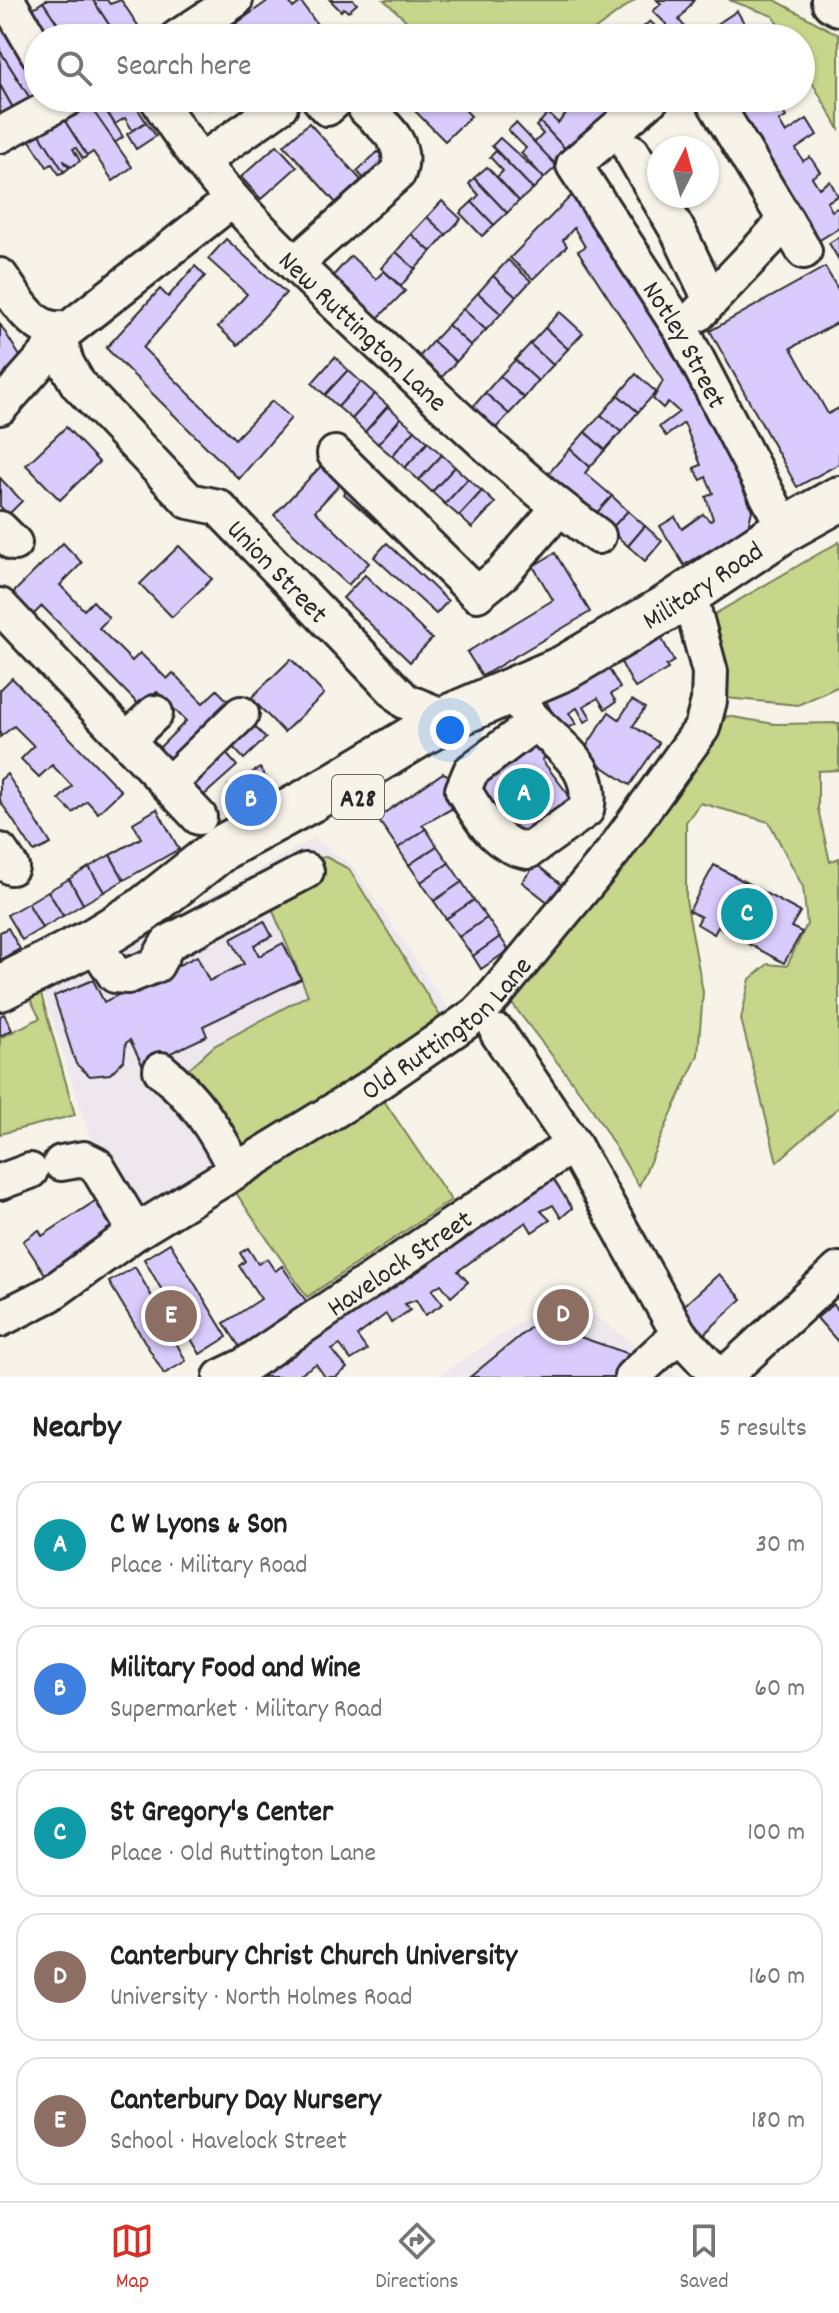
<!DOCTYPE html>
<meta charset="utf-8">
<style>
:root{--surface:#fff;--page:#f2f2f2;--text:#222;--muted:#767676;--line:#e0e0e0;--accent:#d93025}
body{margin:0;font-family:Dekko,sans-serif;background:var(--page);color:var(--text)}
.compass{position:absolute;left:647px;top:136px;width:72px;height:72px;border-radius:50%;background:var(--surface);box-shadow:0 2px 6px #0004;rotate:6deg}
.you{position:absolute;left:450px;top:730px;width:28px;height:28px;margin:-20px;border:6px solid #fff;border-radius:50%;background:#1a73e8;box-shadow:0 0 0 12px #1a73e833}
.badge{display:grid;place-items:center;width:52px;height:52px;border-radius:50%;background:var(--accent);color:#fff;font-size:26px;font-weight:700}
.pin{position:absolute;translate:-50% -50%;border:4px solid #fff;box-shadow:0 2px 8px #0006}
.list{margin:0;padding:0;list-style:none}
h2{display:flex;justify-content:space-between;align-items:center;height:104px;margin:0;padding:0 32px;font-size:34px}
h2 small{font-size:26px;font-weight:400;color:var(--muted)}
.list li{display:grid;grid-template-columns:52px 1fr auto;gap:24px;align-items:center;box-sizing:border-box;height:128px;margin:0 16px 16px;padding:0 16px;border:2px solid var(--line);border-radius:24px}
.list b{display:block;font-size:30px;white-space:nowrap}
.list p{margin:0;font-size:26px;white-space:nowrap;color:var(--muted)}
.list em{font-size:26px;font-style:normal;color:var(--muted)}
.icon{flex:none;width:44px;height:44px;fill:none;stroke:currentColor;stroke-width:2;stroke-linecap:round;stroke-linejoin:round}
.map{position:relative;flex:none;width:839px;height:1377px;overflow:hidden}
.search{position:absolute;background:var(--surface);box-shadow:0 2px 6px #0004;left:24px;right:24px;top:24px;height:88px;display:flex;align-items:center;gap:20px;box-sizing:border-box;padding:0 28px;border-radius:44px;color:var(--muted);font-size:30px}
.sheet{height:824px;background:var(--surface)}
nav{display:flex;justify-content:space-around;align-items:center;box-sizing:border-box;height:112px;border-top:2px solid var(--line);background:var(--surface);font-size:22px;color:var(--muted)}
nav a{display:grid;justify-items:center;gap:4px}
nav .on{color:var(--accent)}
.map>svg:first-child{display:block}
</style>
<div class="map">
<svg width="839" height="1377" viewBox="0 0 839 1377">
<rect width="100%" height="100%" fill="#f7f3e8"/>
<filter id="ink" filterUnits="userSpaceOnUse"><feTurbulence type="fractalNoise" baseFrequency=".0125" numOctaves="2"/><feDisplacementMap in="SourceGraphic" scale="16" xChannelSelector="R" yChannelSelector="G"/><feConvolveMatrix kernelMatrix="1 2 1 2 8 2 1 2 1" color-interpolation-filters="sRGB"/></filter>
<g filter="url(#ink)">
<g fill="#eee7ee">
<polygon points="314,838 353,866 456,1020 140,1224 89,1135 43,991"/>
<polygon points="565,1293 678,1377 437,1377"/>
</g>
<g fill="#c6d68a" stroke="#78805a" stroke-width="2">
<polygon points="384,0 635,0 583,38 425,38"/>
<polygon points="729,0 775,0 839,35 839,129 801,63 801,38 786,38 773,16"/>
<path d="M 839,542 L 839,686 L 798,705 L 726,698 C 727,667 721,646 708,618 Z"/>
<polygon points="727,716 775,724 839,723 839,770 818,771 818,809 830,862 839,858 839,1107 777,1162 741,1019 750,979 768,964 787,966 807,924 803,887 769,822 700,803 686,822 686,900 703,992 698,1055 639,1186 588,1102 503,992"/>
<polygon points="326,857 349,869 445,1024 234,1151 183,1074 214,1046 308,995 263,887 311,859"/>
<polygon points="41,994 75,1115 0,1134 0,1038 40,1018 29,997"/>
<polygon points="378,1092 451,1200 307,1297 234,1190"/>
</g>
<g fill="#dacbfd" stroke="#2b2b2b" stroke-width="2">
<polygon points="46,0 93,0 118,38 67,38 43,2"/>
<polygon points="93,0 107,0 110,4 121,0 141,30 130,38 118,38"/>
<polygon points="269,0 288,0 293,8 301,2 321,30 310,38 216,38"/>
<polygon points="330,0 353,0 357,4 348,12 344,8 341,11"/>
<polygon points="657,0 694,0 679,20 694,38 651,38 641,29 650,21 660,31 667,25 653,11 661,4"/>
<polygon points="43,2 67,38 38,38 23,15"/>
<polygon points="737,11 746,26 730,38 696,38"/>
<polygon points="0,16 38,81 38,96 31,100 0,51"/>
<polygon points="398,24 413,38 384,38"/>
<polygon points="0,51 31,100 14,110 0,85"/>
<polygon points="0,85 14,110 0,119"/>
<polygon points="94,98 98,98 123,137 113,144 87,102"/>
<polygon points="98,98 131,98 146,122 133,131 125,118 115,124"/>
<polygon points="184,98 225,98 210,109 202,99 190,107"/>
<polygon points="428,98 454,98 471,116 445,141 415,111"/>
<polygon points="550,98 574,98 580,104 587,98 630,98 570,154 540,122 548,113 558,123 567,113"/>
<polygon points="732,98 766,98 770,105 777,101 786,117 779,121 786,133 807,119 817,135 796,149 803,161 810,157 820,172 812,177 819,188 830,181 838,196 827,202 832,211 839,207 839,228 818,241"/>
<polygon points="87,102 132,167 113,181 93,152 87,156 63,118"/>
<polygon points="63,118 87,156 83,159 76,148 73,149 80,161 71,167 63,160 69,168 64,172 39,133"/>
<polygon points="146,122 156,136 136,149 127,134"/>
<polygon points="540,122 570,154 557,166 534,143 543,134 536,126"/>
<polygon points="309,123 361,180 336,203 284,145"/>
<polygon points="516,123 557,166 544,178 521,153 526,148 508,130"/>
<polygon points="39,133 64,172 59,174 52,164 47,167 29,139"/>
<polygon points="500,138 544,178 533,189 492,146"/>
<polygon points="277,145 297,167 261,199 241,177"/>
<polygon points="382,148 396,164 371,187 357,171"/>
<polygon points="496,151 533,189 519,201 497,177 503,171 490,157"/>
<polygon points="487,167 519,201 507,213 474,178"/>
<polygon points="474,178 507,213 494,225 472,202 479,195 469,184"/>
<polygon points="571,196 579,196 699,385 752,510 748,528 684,565 660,526 675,517 682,529 703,514 710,521 713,519 706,497 713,493 706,477 701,480 694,468 701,465 684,423 666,436 659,427 679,412 668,402 663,408 653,399 663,381 578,251 585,247 574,228 563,240 567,246 533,279 510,258"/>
<polygon points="442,201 461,219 446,235 427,217"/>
<polygon points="472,202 494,225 482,236 460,213"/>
<polygon points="427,217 446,235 431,252 411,234"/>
<polygon points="411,234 431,252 415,269 396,252"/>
<polygon points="839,237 839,260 829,243"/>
<polygon points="226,239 286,293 238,345 218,327 247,294 208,259"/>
<polygon points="396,252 415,269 401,286 381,268"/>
<polygon points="351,256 376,279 384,271 405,291 376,320 331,278"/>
<polygon points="508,260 531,281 516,297 493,276"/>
<polygon points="195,266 205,276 143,348 235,439 272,401 291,418 239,479 106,348 160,289 168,297"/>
<polygon points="825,267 839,291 839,322 791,348 828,414 839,408 839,464 797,487 710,331"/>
<polygon points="493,276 516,297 501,314 478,293"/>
<polygon points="478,293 501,314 486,330 463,309"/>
<polygon points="463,309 486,330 471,346 448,325"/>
<polygon points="560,312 583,333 568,349 545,328"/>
<polygon points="0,324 23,361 0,385"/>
<polygon points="448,325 471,346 456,362 433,341"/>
<polygon points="545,328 568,349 553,365 530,344"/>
<polygon points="433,341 456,362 441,378 419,357"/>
<polygon points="530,344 553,365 538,381 515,360"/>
<polygon points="335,357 348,370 325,395 312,383"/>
<polygon points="515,360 538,381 524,398 500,376"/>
<polygon points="348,370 361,382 338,407 325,395"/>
<polygon points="636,374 656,392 638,412 618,395"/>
<polygon points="500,376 524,398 509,414 485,393"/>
<polygon points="361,382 375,394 352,419 338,407"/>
<polygon points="485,393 509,414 494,430 471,409"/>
<polygon points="375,394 388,406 365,432 352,419"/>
<polygon points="618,395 638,412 621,432 601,415"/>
<polygon points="388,406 401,418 378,444 365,432"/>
<polygon points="601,415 621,432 605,450 585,432"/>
<polygon points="401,418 415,430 392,456 378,444"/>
<polygon points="66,427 99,462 60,500 26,465"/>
<polygon points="415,430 428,442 405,468 392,456"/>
<polygon points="585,432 605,450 590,467 570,449"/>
<polygon points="428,442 442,455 419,480 405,468"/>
<polygon points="570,449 590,467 585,473 612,496 594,516 547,475"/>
<polygon points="442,455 455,467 432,492 419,480"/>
<polygon points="324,463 343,481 315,511 369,563 348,585 274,515"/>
<polygon points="455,467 468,479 445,504 432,492"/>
<polygon points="0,478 22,501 8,515 0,506"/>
<polygon points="468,479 482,491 459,516 445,504"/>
<polygon points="353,484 383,512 375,522 344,494"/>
<polygon points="482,491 495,503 472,528 459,516"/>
<polygon points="612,496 628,511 610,530 594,516"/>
<polygon points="628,511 645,526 628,546 610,530"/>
<polygon points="645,526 662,541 645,561 628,546"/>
<polygon points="63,543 82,563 60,585 84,610 93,601 109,618 99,628 132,661 140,653 167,679 173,673 203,703 217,690 234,707 172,767 156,751 186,721 157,692 141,707 42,606 31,617 10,596"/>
<polygon points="387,543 448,601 436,614 374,557"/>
<polygon points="179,546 212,579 172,617 140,584"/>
<polygon points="555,553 590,612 482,676 467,652 553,600 533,566"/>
<polygon points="365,575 432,639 410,662 343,598"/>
<polygon points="658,632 674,661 666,666 668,669 635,688 617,655"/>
<polygon points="291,659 324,694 284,732 251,698"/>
<polygon points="605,662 620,688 611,694 616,702 605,709 598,698 584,706 591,718 585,722 577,708 569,713 576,724 563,731 544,698"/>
<polygon points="12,678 121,791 98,813 87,801 73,813 59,799 72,786 52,765 39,777 21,759 34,746 14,726 0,737 0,690"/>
<polygon points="632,700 645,708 633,726 659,743 630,785 582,753 609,712 619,719"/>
<polygon points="252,724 266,738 244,759 231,745"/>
<polygon points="544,734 556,749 542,760 574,802 519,844 475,787"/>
<polygon points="224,751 237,766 202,797 189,782"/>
<polygon points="260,768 275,794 244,812 228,786"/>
<polygon points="443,773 453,777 466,801 422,825 426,829 398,848 377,818"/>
<polygon points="7,774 51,844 34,852 0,801 0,780"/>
<polygon points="157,809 179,849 124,880 110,855 141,838 133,823"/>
<polygon points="426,829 437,846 409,865 398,848"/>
<polygon points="437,846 449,863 421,882 409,865"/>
<polygon points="110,855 124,880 104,892 89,867"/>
<polygon points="449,863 462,882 434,901 421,882"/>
<polygon points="536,864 563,886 549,903 522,882"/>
<polygon points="714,865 800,912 791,927 802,932 784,963 718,927 714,934 697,924 701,917 689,911"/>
<polygon points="89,867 104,892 83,904 69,879"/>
<polygon points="69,879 83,904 63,916 48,891"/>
<polygon points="462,882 474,900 446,919 434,901"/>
<polygon points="48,891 63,916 42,928 28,903"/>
<polygon points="474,900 487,918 459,937 446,919"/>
<polygon points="28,903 42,928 22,940 7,915"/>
<polygon points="487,918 500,937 473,956 459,937"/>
<polygon points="264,921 272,936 254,945 259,956 283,943 301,979 203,1026 207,1036 143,1066 130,1040 126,1043 124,1060 110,1074 90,1076 76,1064 54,996 93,980 104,1002 197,956 209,981 244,964 231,939"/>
<polygon points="8,928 20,949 0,960 0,932"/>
<polygon points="500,937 509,950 481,969 473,956"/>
<polygon points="4,1014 12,1030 0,1036 0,1016"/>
<polygon points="548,1171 572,1208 561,1218 553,1205 541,1211 550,1220 532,1232 526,1222 458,1271 468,1282 451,1297 441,1284 432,1290 443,1304 425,1315 416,1300 405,1304 410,1310 391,1323 386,1314 357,1336 367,1350 351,1360 340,1345 332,1350 347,1368 336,1377 325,1377 316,1364 295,1377 240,1377"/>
<polygon points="106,1194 125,1222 45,1274 23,1241 39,1230 42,1236"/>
<polygon points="170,1243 227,1337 200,1354 187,1332 174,1339 186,1361 164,1374 109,1282 135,1267 154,1300 164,1294 144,1259"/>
<polygon points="248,1248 258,1264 267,1259 275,1271 282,1266 308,1304 241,1349 224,1323 261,1299 239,1266 245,1261 240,1253"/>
<polygon points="719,1274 742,1299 703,1335 680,1309"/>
<polygon points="833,1304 839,1311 839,1343 817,1318"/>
<polygon points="537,1322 638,1357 622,1377 470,1377"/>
</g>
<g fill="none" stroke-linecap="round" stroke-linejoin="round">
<defs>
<g id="minor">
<polyline points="7,0 38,53"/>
<polyline points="177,38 235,0"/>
<path id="s1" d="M 157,98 C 217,198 309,278 393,357 C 459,419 524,483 598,536"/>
<polyline points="319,98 327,108 338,98"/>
<path id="s2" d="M 652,98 L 574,165 L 682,331 L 785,529"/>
<polyline points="712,98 804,251"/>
<polyline points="0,135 68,98"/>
<polyline points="632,152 679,233 711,300"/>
<polyline points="203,160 280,106"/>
<path d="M 296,263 L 398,173 C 408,143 386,128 366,109"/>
<path d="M 0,276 C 18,301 34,337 70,328 L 232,200"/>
<polyline points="698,314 786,221"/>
<path id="s3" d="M 57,331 L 66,363 L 78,384 L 189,501 L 218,507 L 405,701 L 447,718"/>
<polyline points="0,407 47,354 57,331"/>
<polyline points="335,454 477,594 503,573 559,508"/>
<polyline points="0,529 14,543"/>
<polyline points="0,606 199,817"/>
<path d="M 521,704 C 544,741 598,759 586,810 L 528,851 C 494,846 480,816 463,790 L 471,771 L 536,722"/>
<polyline points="127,740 155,713"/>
<polyline points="169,784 241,714"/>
<polyline points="0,851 11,867"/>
<polyline points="93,941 115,975 128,976 156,965 168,943 306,871"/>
<polyline points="498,1033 573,1144 679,1334 719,1377"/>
<path d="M 161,1070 C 195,1098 216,1130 235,1169"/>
<polyline points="61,1163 84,1159 96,1165 136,1232"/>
<polyline points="0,1182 30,1171"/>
<path id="s4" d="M 0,1319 L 50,1294 L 136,1232 L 358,1096 L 477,1014 L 495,995 L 613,852 L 702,728 L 709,701 L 710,672 L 689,594"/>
<path id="s5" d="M 221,1377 L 244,1366 L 573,1144"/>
<polyline points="632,1377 679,1334"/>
<polyline points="723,1377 839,1270"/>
</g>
<g id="highway">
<polyline points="834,0 839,3"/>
<path id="s6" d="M 0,988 L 93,941 L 142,911 L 223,847 L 310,800 L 447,718 L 564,668 L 668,607 L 785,529 L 839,499"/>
</g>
</defs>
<use href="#minor" stroke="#2b2b2b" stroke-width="40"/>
<use href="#highway" stroke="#2b2b2b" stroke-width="50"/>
<use href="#minor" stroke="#f7f3e8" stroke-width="34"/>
<use href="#highway" stroke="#f7f3e8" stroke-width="44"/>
</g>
</g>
<g text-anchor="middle" stroke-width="6" stroke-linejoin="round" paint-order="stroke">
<rect fill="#f7f3e8" stroke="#686764" stroke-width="2" x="332" y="775" width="52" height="44" rx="6"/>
<g font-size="26" font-weight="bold" fill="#2b2b2b">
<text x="358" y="806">A28</text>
</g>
<g font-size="28" fill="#2b2b2b" stroke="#f7f3e8">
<text dy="10" stroke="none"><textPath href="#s1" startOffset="312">New Ruttington Lane</textPath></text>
<text dy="10" stroke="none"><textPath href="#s2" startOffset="314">Notley Street</textPath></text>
<text dy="10" stroke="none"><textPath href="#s3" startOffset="336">Union Street</textPath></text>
<text dy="10" stroke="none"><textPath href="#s6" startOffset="812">Military Road</textPath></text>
<text dy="10" stroke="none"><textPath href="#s4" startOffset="534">Old Ruttington Lane</textPath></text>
<text dy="10" stroke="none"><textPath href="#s5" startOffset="212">Havelock Street</textPath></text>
</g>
</g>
</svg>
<svg class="compass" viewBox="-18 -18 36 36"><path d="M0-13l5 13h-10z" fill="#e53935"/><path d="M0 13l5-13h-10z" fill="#767676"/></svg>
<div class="you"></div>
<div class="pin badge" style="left:524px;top:794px;background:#0f9aa8">A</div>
<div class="pin badge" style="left:251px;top:800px;background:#3f7fe0">B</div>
<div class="pin badge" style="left:747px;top:914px;background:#0f9aa8">C</div>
<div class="pin badge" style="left:563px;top:1315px;background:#8d6e63">D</div>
<div class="pin badge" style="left:171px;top:1316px;background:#8d6e63">E</div>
<div class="search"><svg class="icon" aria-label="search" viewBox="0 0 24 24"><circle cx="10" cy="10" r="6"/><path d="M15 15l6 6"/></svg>Search here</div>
</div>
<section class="sheet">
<h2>Nearby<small>5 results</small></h2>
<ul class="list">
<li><span class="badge" style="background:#0f9aa8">A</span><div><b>C W Lyons &amp; Son</b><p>Place · Military Road</p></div><em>30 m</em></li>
<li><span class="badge" style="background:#3f7fe0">B</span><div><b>Military Food and Wine</b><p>Supermarket · Military Road</p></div><em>60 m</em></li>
<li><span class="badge" style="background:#0f9aa8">C</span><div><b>St Gregory's Center</b><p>Place · Old Ruttington Lane</p></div><em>100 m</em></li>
<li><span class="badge" style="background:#8d6e63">D</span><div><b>Canterbury Christ Church University</b><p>University · North Holmes Road</p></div><em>160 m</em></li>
<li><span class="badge" style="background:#8d6e63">E</span><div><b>Canterbury Day Nursery</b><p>School · Havelock Street</p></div><em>180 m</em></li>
</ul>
</section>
<nav>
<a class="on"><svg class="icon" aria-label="map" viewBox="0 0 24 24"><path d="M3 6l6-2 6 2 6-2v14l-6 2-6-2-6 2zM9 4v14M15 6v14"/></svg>Map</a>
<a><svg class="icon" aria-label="directions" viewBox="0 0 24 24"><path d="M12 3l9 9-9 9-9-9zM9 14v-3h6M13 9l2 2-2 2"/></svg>Directions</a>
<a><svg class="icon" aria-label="saved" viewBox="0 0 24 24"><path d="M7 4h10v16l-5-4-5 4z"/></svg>Saved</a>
</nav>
